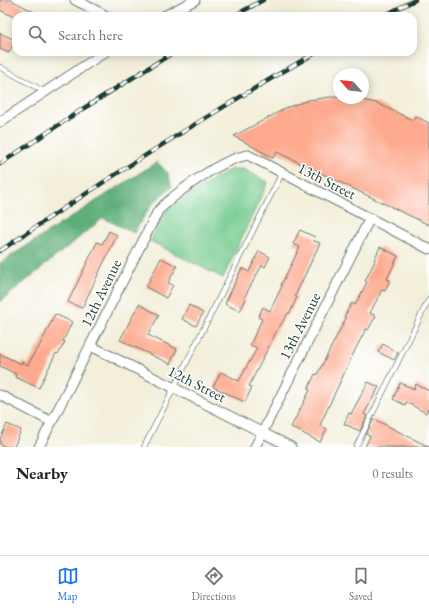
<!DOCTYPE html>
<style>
:root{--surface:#fff;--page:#f2f2f2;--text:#222;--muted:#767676;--line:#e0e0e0;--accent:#1a73e8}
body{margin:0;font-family:"EB Garamond",serif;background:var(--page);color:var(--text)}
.compass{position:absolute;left:333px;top:68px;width:36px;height:36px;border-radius:50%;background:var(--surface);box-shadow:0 2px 10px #0003;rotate:297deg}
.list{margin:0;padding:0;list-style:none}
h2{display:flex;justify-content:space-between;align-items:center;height:52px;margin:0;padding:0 16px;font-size:17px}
h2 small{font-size:13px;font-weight:400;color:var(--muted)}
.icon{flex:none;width:22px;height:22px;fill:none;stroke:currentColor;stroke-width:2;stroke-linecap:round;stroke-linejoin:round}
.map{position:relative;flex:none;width:429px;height:447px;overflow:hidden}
.search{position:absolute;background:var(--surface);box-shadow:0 2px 10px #0003;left:12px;right:12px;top:12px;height:44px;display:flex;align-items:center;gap:10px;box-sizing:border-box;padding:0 14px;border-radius:12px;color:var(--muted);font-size:15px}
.sheet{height:108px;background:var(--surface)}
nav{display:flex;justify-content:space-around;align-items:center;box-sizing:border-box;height:56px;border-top:1px solid var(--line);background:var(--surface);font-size:11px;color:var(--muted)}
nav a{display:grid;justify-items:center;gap:2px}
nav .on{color:var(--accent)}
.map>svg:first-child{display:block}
</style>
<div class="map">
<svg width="429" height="447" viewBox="0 0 429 447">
<rect width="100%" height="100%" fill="#fff"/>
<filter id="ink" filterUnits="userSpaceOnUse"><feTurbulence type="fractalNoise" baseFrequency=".025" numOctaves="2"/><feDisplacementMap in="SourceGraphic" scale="8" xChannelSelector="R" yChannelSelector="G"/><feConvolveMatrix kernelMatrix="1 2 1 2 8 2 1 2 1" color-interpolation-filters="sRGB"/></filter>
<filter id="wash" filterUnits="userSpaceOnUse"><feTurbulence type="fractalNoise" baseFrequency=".012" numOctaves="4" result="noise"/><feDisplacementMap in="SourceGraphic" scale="16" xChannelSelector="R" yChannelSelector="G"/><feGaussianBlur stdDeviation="0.9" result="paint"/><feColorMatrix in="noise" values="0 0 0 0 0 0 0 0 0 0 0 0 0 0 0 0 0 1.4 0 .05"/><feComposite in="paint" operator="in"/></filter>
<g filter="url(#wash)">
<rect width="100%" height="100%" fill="#f3efdb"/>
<polygon fill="#74ca8e" stroke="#4a8461" points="236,169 243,169 268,182 223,278 150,241 168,207 229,170"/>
<path fill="#5fae79" stroke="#3f7656" d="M 157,162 L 168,173 L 172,187 C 154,199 145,214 134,233 L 103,218 L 0,302 L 0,263 Z"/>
<g id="blocks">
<g fill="#fda98d">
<polygon points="0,0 11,0 42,16 12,16 0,10"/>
<polygon points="0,33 15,40 9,53 0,49"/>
<polygon points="331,97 353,98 376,103 413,120 415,116 429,123 429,225 277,152 273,158 234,136 288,107 309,100"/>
<polygon points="300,230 315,237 314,241 320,243 295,296 297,297 290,313 288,313 276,332 249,386 252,387 245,402 213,387 221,372 239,381 257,348 250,345 262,319 258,317 263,307 270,311 282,286 281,285 300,247 293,244"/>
<polygon points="109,231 117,235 82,308 68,302 97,242 102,244"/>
<polygon points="380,247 398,256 387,279 390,280 385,291 382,290 370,313 376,316 368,330 366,329 355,350 320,425 327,429 320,442 291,427 310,390 308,389 315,374 317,375 346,318 344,317 352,303 355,305 367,282 365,281 375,261 374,260"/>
<polygon points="259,251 270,257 265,267 262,265 244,298 246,299 240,311 225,304 242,268 249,272"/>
<polygon points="161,258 177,266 168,283 173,285 166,298 146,287"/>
<polygon points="139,304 159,315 148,335 177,349 170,364 120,340"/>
<polygon points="189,305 203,313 196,326 182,319"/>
<polygon points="55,314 72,322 63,341 65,342 58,354 56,353 39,388 15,377 16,374 0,366 0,354 21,364 22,362 28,365 37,348 38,349"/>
<polygon points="383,344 398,353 394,360 378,352"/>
<polygon points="368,382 379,387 364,414 367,416 360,431 344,424 349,413 351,414"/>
<polygon points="400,383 414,389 416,384 429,391 429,406 426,413 406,402 405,405 393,399"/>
<polygon points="374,419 429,447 365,447 370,436 366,434"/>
<polygon points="7,424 21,430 14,447 6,447 0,444 0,439"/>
</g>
</g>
</g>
<g filter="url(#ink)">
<use href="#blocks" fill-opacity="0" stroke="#697b6e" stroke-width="1"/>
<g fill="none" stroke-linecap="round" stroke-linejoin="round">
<defs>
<g id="lane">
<polyline points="0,67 45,92"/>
<polyline points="144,447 282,173"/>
<polyline points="356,447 429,299"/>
</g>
<g id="street">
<polyline points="75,0 107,16"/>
<polyline points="164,16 195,0"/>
<polyline points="0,122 105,52"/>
<polyline points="91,346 291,447"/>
<polyline points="0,395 52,422"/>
<path d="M 39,447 L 158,211 C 176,192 222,159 248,155 L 429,249"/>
<polyline points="255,447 370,218"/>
</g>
</defs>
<use href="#lane" stroke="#697b6e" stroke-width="6"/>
<use href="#street" stroke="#697b6e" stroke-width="11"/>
<use href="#lane" stroke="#fff" stroke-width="4.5"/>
<use href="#street" stroke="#fff" stroke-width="9"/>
<defs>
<g id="rail">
<polyline points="234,16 263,0"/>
<polyline points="383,16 415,0"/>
<polyline points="0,164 81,110 174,52"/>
<path d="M 0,251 C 103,181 208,114 317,52"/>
</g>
</defs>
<use href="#rail" stroke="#1f3d34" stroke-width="4.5"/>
<use href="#rail" stroke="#fff" stroke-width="3" stroke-dasharray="9" stroke-linecap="butt"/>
</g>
</g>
<g text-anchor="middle" stroke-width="3" stroke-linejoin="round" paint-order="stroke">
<g font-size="15" fill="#1f3d34" stroke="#fff">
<text transform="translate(327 181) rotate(27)" y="5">13th Street</text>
<text transform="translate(101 293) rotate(-64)" y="5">12th Avenue</text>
<text transform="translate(300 326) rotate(-63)" y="5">13th Avenue</text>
<text transform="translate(197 384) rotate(27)" y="5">12th Street</text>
</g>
</g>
</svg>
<svg class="compass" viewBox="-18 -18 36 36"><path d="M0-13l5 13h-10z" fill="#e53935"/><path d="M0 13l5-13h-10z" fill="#767676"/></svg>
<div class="search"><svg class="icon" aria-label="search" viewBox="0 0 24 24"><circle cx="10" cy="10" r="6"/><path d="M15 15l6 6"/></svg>Search here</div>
</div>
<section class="sheet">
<h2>Nearby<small>0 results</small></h2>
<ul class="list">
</ul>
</section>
<nav>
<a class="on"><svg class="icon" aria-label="map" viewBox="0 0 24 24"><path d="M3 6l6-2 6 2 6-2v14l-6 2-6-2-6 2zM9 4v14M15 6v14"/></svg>Map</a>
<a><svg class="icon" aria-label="directions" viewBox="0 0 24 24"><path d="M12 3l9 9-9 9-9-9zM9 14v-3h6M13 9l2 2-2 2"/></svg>Directions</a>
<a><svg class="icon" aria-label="saved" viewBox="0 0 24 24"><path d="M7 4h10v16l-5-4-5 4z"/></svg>Saved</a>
</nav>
